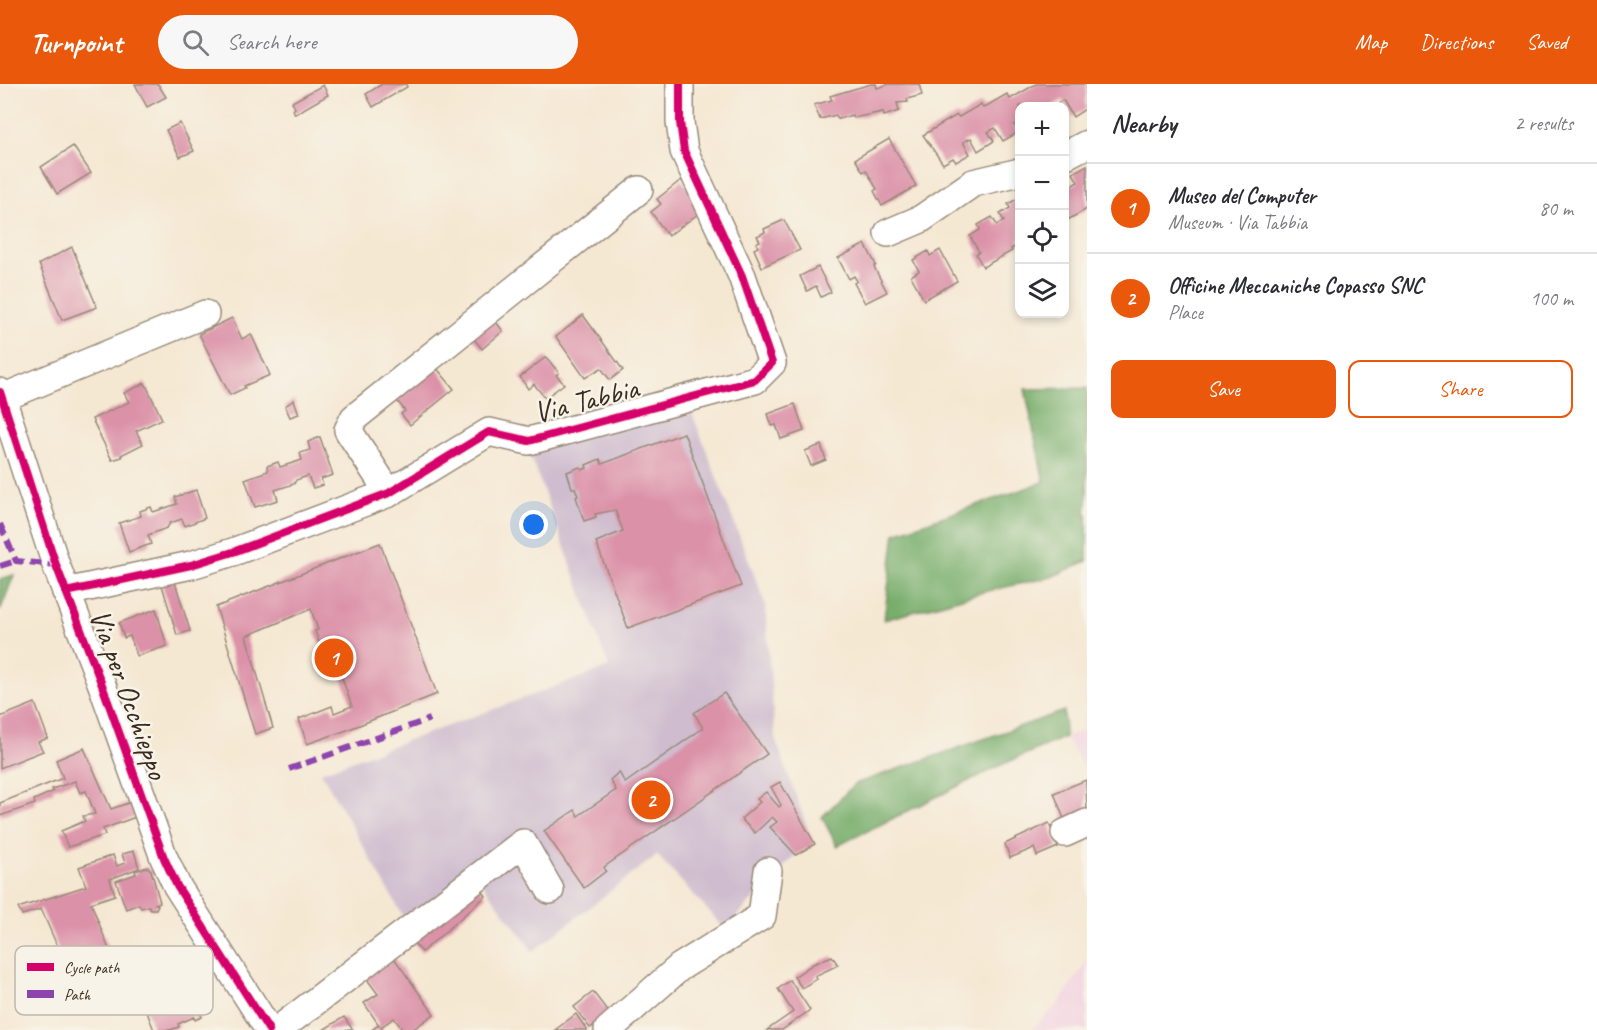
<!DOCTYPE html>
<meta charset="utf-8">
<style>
:root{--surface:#fff;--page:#f7f7f7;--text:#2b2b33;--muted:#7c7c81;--line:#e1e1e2;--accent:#ea580c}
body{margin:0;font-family:Caveat,sans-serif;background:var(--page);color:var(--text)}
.controls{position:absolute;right:18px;top:18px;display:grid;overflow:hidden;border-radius:12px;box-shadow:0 3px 9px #0003}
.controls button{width:54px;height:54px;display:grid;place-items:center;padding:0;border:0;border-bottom:2px solid var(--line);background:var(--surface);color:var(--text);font:30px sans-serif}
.you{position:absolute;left:534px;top:441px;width:21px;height:21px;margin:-15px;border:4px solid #fff;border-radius:50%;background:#1a73e8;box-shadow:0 0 0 9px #1a73e833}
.badge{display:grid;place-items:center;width:39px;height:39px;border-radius:50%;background:var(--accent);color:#fff;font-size:20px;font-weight:700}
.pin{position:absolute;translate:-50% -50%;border:3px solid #fff;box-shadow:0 2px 6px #0006}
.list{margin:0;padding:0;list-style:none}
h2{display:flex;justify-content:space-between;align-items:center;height:78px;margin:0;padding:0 24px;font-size:26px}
h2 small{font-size:20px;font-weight:400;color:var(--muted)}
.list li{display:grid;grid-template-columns:39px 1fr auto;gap:18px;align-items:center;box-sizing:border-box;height:90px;padding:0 24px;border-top:2px solid var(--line)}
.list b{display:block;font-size:22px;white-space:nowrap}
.list p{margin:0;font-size:20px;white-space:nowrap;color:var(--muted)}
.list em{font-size:20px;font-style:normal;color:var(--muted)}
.actions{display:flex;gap:12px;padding:18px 24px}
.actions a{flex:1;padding:14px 0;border:2px solid var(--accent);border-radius:12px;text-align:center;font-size:21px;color:var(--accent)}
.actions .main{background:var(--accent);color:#fff}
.icon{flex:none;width:33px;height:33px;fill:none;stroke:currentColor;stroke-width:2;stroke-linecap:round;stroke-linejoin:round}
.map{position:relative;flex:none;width:1087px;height:946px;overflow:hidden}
header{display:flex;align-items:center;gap:36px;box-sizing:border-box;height:84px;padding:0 30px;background:var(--accent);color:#fff}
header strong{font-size:28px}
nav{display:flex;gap:33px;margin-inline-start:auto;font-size:21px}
.search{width:420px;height:54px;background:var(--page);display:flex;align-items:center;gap:15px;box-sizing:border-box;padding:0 21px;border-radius:33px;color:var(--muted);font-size:22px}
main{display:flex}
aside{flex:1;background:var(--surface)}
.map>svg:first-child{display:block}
</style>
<header>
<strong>Turnpoint</strong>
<div class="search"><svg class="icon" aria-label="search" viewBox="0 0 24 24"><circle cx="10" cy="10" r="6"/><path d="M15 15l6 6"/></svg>Search here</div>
<nav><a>Map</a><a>Directions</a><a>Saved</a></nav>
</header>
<main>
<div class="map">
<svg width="1087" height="946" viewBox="0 0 1087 946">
<rect width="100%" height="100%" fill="#f7f3e8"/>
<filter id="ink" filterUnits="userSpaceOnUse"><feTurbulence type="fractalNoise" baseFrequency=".0167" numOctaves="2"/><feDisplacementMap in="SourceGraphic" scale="12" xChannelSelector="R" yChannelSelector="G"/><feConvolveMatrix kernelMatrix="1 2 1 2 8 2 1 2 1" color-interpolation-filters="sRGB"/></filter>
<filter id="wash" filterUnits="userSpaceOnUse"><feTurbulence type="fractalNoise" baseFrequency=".008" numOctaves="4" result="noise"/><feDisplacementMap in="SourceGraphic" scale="24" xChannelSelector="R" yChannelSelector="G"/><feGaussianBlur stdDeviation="1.35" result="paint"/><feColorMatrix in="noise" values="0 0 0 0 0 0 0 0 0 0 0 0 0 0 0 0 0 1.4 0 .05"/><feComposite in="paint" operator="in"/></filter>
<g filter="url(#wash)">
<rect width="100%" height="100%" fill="#f5e8d3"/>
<g fill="#f3cfe0">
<polygon points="1087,645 1087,688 1065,653"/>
<polygon points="1087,877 1087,946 1031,946 1058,920"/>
</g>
<polygon fill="#cfbdcf" points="692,329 765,519 775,654 811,754 725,845 657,771 533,867 475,790 404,834 321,688 609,583 528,365"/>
<g fill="#78ae6c" stroke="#5a6c45" stroke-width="1.5">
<polygon points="1087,304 1087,419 1085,430 1087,430 1087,477 1051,493 983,508 884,536 895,449 1044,398 1025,305"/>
<polygon points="14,491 0,527 0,495"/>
<polygon points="1064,627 1065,653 1001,681 837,762 822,733 855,700"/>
</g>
<g id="blocks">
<g fill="#db91a8">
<polygon points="135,0 158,0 166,13 147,23"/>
<polygon points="382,0 406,0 407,3 373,23 366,10"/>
<polygon points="871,0 876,0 877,4 889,0 919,0 922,11 907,15 908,18 897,19 899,27 884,32 883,28 853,34 852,31 838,35 836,31 820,35 814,21 832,16 830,12"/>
<polygon points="1036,0 1087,0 1085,19 1087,24 1073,33 1063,16 1052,22 1020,22 1020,38 1014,41 1019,48 1003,57 995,44 988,48 994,57 978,67 971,54 963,58 970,70 956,78 953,74 943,80 923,51 957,31 959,33 981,20 983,24 1007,10 1010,15"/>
<polygon points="323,1 328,11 295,30 293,26 295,24 292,18"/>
<polygon points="180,39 194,67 180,73 166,46"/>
<polygon points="889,55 916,102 882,122 874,107 877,105 866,86 863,88 855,75"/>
<polygon points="73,62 91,89 57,110 41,83"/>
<polygon points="1087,81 1087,125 1064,138 1064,97 1067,96 1071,102 1078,98 1073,89"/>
<polygon points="681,96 691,107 702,127 668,152 651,128 661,120 657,115"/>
<polygon points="1020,113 1020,160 1011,165 1012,167 983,183 976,170 979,168 970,152 980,146 978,141 992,133 997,141 1004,137 1000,130 1010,124 1008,120"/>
<polygon points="784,136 800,166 762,183 754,165 758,163 756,159 760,157 757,152 765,148 764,145"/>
<polygon points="865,160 876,181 874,183 887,208 865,219 854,199 857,197 854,192 849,195 838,174"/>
<polygon points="72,163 97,223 62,236 39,180"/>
<polygon points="940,166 957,197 924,216 911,192 919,187 913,176 928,167 930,172"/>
<polygon points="818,183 831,208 821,213 816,202 807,207 800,192"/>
<polygon points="583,231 623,286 610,296 601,284 585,294 556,253"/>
<polygon points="492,233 503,247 482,265 470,250"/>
<polygon points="232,234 242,255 251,250 270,291 244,302 245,304 230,311 199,250"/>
<polygon points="546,273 559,289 556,291 564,300 545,314 534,300 528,305 520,293"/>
<polygon points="435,282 454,305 410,341 401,330 405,327 396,315"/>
<polygon points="145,299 162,335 136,347 143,360 121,371 122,373 112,376 92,335 129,318 124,309"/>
<polygon points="294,316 299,330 290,333 285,322"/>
<polygon points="795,320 804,347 781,355 776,341 772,342 768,330"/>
<polygon points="684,349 741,502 628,544 596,458 623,447 615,426 595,430 596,433 584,437 576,413 578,412 575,404 572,404 567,388 580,383 582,386 587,384 586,381 600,375 602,380"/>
<polygon points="320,353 333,391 321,395 323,401 313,404 308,392 296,396 294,400 275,406 278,416 255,423 245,395 268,387 267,382 278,378 280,383 302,376 300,369 310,366 308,358"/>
<polygon points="821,361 826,376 811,382 805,367"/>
<polygon points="196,406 205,434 185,442 182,435 170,439 167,444 148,451 151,460 129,468 119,439 141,432 140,427 151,423 153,428 177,420 175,413"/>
<polygon points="380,459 437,610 347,646 307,660 299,635 332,622 334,629 352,622 336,577 331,579 325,562 321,564 315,547 318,546 311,525 246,552 273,644 255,650 216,523"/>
<polygon points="174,495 190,547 177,551 161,498"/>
<polygon points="156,525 167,562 137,572 130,552 124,554 119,539"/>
<polygon points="724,609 767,670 604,783 606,787 584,804 544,747 575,726 578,732 616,706 610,696 619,688 625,699 703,644 694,629"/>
<polygon points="35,619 48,654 38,658 43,667 0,684 0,633"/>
<polygon points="84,664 111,725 134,717 141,731 103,745 105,751 68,763 61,747 85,737 83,732 95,730 86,707 80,709 75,697 52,705 54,707 34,716 35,720 0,732 0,719 63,694 56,676"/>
<polygon points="1086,696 1087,731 1064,735 1054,709"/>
<polygon points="780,698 815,760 796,771 770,743 777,738 772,733 755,749 741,735 760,718 757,715 766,708 779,723 781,721 771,703"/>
<polygon points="1049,739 1058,763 1037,772 1034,764 1010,774 1005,760"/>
<polygon points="134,767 139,784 110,795 115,811 91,819 112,873 66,888 71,902 55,907 49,894 54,893 54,890 46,871 59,866 41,825 22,831 18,824 86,802 79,783 113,771 117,782 125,779 122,770"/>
<polygon points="147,783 151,786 160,818 155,820 158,821 156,825 150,825 149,822 141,824 139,820 126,825 116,797 136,790 135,787"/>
<polygon points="477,800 486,812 422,868 412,857"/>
<polygon points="832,872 838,881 815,892 817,895 802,904 794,893 813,880"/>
<polygon points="394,874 434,930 412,946 403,946 394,934 381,943 383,946 371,946 379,941 364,919 378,910 366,894"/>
<polygon points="187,894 202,933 195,936 194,933 178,940 179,943 170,946 154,946 142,916 159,909 158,906"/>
<polygon points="790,896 810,926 782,946 767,946 793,928 778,905"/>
<polygon points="593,908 610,930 590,944 574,923"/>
<polygon points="576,930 587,946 555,946"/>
<polygon points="344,933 353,946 323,946"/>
</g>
</g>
</g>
<g filter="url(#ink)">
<use href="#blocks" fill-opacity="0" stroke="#988978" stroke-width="1.5"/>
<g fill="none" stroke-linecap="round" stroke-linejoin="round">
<defs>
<g id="minor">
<polyline points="1064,72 1087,60"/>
<polyline points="888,149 921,135 973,99 1020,88"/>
<polyline points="0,308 56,481 102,601 164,774 177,802 269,946"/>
<polyline points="2,314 205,230"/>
<polyline points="389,409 348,346 354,334 639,106"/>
<polyline points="66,508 191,481 233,468 389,409 489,348 529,357 755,296 772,279 742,192 684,67 680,38 680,0"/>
<polyline points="1065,749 1087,739"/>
<polyline points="278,946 523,759 550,806"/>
<polyline points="608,946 680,883 762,832 768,787"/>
</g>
</defs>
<use href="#minor" stroke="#988978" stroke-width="30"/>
<use href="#minor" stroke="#fff" stroke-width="27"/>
<g stroke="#8e44ad" stroke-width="6" stroke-dasharray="12 6" stroke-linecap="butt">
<polyline points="0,440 16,477 56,481"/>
<polyline points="0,482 16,477"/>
<polyline points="289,685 430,635"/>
</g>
<defs>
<g id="cycleway">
<polyline points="0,308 56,481 102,601 164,774 177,802 269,946"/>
<polyline points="66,508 191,481 233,468 389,409 489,348 529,357 755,296 772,279 742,192 684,67 680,38 680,0"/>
</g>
</defs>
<use href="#cycleway" stroke="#f7f3e8" stroke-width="11"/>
<use href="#cycleway" stroke="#d6006c" stroke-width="8"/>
</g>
</g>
<g text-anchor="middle" stroke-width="5" stroke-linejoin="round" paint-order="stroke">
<g font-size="30" fill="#3b2a1e" stroke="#f7f3e8">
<text transform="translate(586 316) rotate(-14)" y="10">Via Tabbia</text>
<text transform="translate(129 610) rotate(70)" y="10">Via per Occhieppo</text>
</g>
</g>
<rect x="15" y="862" width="198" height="69" rx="9" fill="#f7f3e8" stroke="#bfb7ab" stroke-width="1.5"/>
<rect x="27" y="879" width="27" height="8" fill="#d6006c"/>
<rect x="27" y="906" width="27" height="8" fill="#8e44ad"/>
<g font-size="16" fill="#3b2a1e">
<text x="64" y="889">Cycle path</text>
<text x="64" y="916">Path</text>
</g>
</svg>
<div class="controls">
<button>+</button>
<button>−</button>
<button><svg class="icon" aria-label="locate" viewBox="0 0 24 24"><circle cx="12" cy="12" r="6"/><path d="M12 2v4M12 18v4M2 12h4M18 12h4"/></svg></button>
<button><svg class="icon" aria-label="layers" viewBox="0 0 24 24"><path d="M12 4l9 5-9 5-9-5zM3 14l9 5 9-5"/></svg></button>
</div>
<div class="you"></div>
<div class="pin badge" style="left:334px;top:574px">1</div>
<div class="pin badge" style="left:651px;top:716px">2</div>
</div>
<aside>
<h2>Nearby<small>2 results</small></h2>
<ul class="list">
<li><span class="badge">1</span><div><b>Museo del Computer</b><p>Museum · Via Tabbia</p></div><em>80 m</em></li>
<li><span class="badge">2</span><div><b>Officine Meccaniche Copasso SNC</b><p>Place</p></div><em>100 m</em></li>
</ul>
<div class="actions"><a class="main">Save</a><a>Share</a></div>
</aside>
</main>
